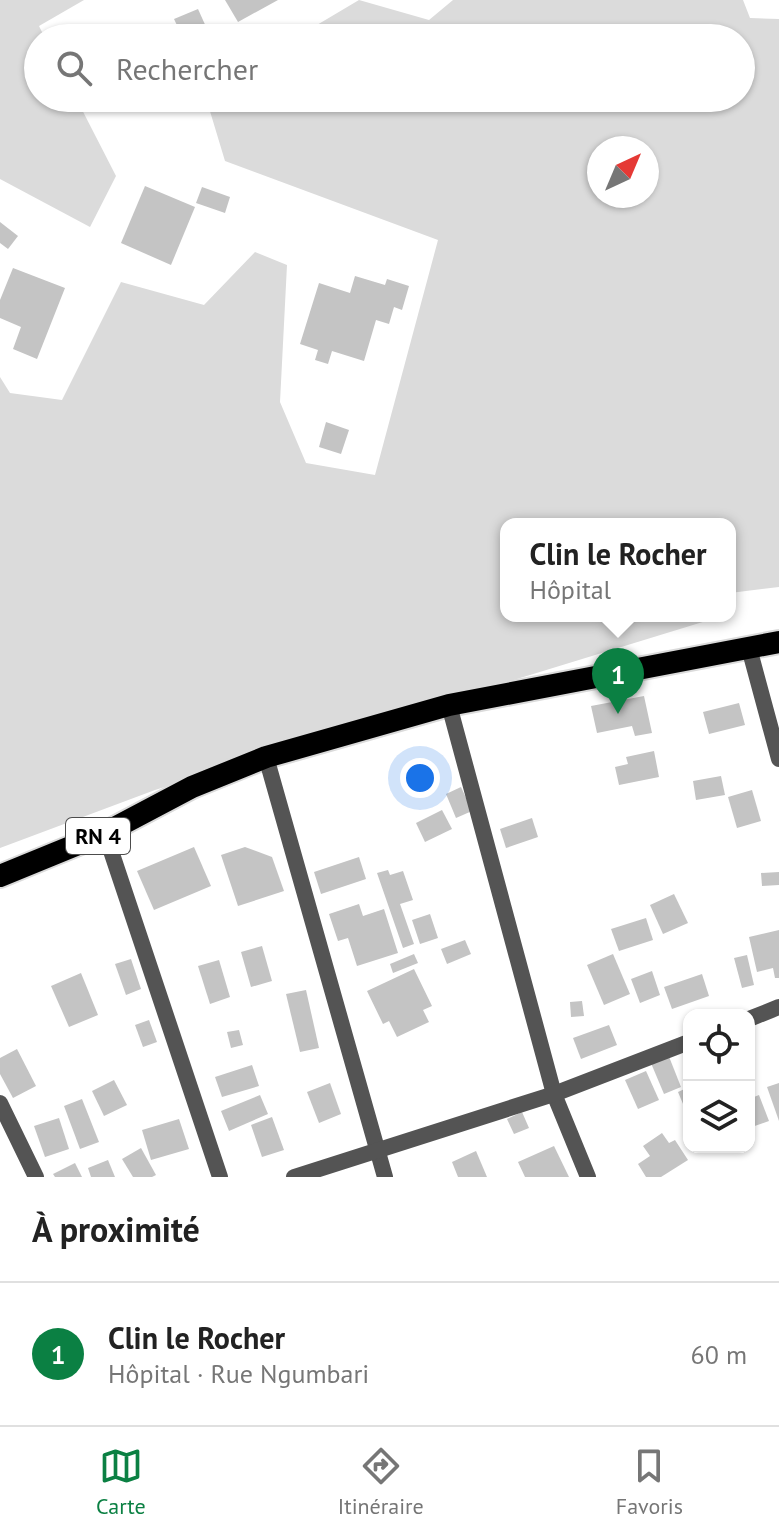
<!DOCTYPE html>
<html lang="fr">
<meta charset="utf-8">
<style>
:root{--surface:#fff;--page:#f2f2f2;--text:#222;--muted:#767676;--line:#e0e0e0;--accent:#0b8043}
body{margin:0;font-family:"PT Sans",sans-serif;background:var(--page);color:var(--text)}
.controls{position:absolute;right:24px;bottom:24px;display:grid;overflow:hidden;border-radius:16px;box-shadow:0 2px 6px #0004}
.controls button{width:72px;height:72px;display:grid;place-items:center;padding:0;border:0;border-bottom:2px solid var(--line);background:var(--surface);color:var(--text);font:40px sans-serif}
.compass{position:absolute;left:587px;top:136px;width:72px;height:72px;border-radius:50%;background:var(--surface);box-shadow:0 2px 6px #0004;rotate:44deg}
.you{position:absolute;left:420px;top:778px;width:28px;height:28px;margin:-20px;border:6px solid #fff;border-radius:50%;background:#1a73e8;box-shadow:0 0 0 12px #1a73e833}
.badge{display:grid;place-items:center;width:52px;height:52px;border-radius:50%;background:var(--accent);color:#fff;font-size:26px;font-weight:700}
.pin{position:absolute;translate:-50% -66px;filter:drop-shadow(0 2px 4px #0008)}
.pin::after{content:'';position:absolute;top:42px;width:28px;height:24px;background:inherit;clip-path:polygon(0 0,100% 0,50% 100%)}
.popup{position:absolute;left:500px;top:518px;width:236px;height:104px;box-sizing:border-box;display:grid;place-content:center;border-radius:16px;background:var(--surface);filter:drop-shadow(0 2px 6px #0005);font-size:26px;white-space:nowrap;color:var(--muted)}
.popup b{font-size:30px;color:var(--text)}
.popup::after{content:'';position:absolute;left:50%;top:100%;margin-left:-16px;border:16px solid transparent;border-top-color:var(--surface)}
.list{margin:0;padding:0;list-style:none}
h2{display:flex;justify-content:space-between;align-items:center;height:104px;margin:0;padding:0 32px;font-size:34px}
h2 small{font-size:26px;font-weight:400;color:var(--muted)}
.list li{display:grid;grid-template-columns:52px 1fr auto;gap:24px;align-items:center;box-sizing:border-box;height:144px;padding:0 32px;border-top:2px solid var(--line)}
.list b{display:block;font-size:30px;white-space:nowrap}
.list p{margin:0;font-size:26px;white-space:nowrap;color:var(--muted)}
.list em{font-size:26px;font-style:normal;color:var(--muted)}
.icon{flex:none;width:44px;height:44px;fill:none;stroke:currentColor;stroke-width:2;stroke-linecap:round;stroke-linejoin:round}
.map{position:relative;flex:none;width:779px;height:1177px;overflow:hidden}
.search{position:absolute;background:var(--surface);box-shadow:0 2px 6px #0004;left:24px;right:24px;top:24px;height:88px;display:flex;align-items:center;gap:20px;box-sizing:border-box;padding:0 28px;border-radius:44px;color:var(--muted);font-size:30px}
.sheet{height:248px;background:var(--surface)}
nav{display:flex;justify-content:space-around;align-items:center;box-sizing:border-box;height:112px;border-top:2px solid var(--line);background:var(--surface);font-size:22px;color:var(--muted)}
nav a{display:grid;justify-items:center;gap:4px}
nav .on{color:var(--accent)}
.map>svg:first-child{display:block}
</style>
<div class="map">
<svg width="779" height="1177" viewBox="0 0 779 1177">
<rect width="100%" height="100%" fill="#fff"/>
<g fill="#dbdbdb" fill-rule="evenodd">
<polygon points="0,0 84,0 39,26 45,38 38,38 38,98 76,98 116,176 90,227 0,179"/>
<path d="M 359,0 L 429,20 L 453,0 L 743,0 L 750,18 L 779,19 L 779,587 L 730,593 L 730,524 L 506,524 L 506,616 L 719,617 L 155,790 L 0,848 L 0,377 L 10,393 L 62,400 L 121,282 L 204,305 L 255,252 L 287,265 L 280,402 L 306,463 L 375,475 L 438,240 L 225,161 L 206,98 L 741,98 L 741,38 L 295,38 ZM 599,148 L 647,148 L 647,196 L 599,196 Z"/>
</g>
<g fill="#c4c4c4">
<polygon points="225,0 278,0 238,22"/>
<polygon points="198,9 207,29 183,38 174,19"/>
<polygon points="121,27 126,38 98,38"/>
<polygon points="145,186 195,207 171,265 121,243"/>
<polygon points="202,187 230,197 225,213 196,203"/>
<polygon points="0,222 18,236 8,249 0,243"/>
<polygon points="13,268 65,288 37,359 13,349 21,327 0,318 0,300"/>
<polygon points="355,276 385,285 387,279 409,286 402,310 394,307 389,324 376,320 364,361 332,351 328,364 315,360 318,350 300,344 319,283 350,293"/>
<polygon points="326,422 349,430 341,454 319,447"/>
<polygon points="644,696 652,733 635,736 632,726 597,733 591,706"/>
<polygon points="739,703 745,725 709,734 703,712"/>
<polygon points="654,751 659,777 619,785 615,767 628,764 626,757"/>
<polygon points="721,776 725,795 696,800 693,781"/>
<polygon points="461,787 472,811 456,818 446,794"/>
<polygon points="752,790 761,821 737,828 728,797"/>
<polygon points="442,810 452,829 425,842 416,823"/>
<polygon points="532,818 538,837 506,848 500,829"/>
<polygon points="194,847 211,886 154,910 137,871"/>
<polygon points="245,847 272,857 284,891 238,906 221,855"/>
<polygon points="359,857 366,879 321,894 314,872"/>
<polygon points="388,870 390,875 403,871 413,900 400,904 414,944 403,948 377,873"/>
<polygon points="779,872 779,885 762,886 761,873"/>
<polygon points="674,894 688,923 663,934 650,905"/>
<polygon points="359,904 363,916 384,909 398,953 357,966 348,938 338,941 329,914"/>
<polygon points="430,914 438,938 420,944 412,920"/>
<polygon points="646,918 653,940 619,951 611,929"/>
<polygon points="779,930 779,978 775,978 773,968 757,972 749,937"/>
<polygon points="465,940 471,954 447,964 441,949"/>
<polygon points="262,946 272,981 251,987 241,952"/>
<polygon points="414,954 418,963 393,973 390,964"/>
<polygon points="613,954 630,994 604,1005 587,965"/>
<polygon points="747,955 754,985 742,988 734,958"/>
<polygon points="131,959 141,989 126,995 115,964"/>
<polygon points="219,960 230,997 210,1004 198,966"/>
<polygon points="414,969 432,1006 423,1010 429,1022 397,1037 389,1021 383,1024 367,991"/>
<polygon points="652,971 660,995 640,1003 631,979"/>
<polygon points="81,973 98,1015 69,1027 51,986"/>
<polygon points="702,974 709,996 672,1009 664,987"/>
<polygon points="306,990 319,1048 300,1052 286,994"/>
<polygon points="582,1001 584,1016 571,1017 570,1002"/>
<polygon points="149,1020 157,1042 143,1047 135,1025"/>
<polygon points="609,1025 617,1045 581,1059 573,1038"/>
<polygon points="239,1030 243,1045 231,1048 227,1032"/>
<polygon points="17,1049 36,1086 13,1098 0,1074 0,1058"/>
<polygon points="666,1049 681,1087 664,1094 648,1056"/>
<polygon points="252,1065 259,1086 222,1097 215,1077"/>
<polygon points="646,1071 659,1100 638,1109 625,1080"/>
<polygon points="114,1080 127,1105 104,1116 92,1091"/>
<polygon points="330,1083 341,1114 319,1123 307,1092"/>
<polygon points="779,1083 779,1121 767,1087"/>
<polygon points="689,1087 689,1110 686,1111 678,1092"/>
<polygon points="260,1095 268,1114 229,1131 221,1111"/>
<polygon points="759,1095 769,1121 749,1128 749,1099"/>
<polygon points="82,1099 99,1142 80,1149 64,1106"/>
<polygon points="522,1112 529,1128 514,1134 507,1119"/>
<polygon points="272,1117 284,1150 262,1157 251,1125"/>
<polygon points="59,1118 69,1149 45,1157 34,1126"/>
<polygon points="179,1119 189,1149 151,1160 142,1130"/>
<polygon points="662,1133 669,1143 675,1140 688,1160 661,1177 646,1177 638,1164 650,1156 643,1146"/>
<polygon points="554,1146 569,1177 525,1177 518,1162"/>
<polygon points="141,1148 156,1175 152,1177 133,1177 122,1159"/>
<polygon points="476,1151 487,1177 458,1177 452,1162"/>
<polygon points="108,1160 115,1177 91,1177 88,1168"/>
<polygon points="75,1163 82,1177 55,1177 53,1174"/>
</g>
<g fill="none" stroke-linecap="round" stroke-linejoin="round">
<defs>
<polyline id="trunk" points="0,876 105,833 192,787 266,757 449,705 779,642"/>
</defs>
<use href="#trunk" stroke="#dbdbdb" stroke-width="26"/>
<g stroke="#545454" stroke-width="16">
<polyline points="749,648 779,759"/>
<polyline points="449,705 554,1094 588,1177"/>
<polyline points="266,757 385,1177"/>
<polyline points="105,833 220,1177"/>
<polyline points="749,1019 779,1007"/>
<polyline points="0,1103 36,1177"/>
<polyline points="294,1177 554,1094 689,1042"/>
</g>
<use href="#trunk" stroke="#000" stroke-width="22"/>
</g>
<g text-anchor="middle" stroke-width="6" stroke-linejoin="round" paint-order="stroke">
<rect fill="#fff" stroke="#4c4c4c" stroke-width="2" x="66" y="818" width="64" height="36" rx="6"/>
<g font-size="22" font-weight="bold" fill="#000">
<text x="98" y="844">RN 4</text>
</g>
</g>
</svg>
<div class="controls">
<button><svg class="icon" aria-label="locate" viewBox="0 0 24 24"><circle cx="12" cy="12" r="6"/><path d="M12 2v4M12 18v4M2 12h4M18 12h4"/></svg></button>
<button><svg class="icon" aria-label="layers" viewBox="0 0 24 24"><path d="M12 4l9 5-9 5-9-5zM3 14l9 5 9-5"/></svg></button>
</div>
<svg class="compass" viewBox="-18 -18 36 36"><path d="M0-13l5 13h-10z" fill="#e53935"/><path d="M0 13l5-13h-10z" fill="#767676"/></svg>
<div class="you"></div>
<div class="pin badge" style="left:618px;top:714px">1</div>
<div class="popup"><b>Clin le Rocher</b>Hôpital</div>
<div class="search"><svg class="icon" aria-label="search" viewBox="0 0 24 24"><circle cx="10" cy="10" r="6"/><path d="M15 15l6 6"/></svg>Rechercher</div>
</div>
<section class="sheet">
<h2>À proximité<small></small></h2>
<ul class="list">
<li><span class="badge">1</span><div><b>Clin le Rocher</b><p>Hôpital · Rue Ngumbari</p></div><em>60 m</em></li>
</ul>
</section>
<nav>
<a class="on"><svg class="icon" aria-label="map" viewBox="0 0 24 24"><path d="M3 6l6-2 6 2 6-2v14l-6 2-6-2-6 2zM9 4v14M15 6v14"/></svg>Carte</a>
<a><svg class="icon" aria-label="directions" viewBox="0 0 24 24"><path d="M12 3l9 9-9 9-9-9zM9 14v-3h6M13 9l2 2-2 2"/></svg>Itinéraire</a>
<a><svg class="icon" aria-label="saved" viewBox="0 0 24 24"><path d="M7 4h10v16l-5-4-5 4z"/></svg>Favoris</a>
</nav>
